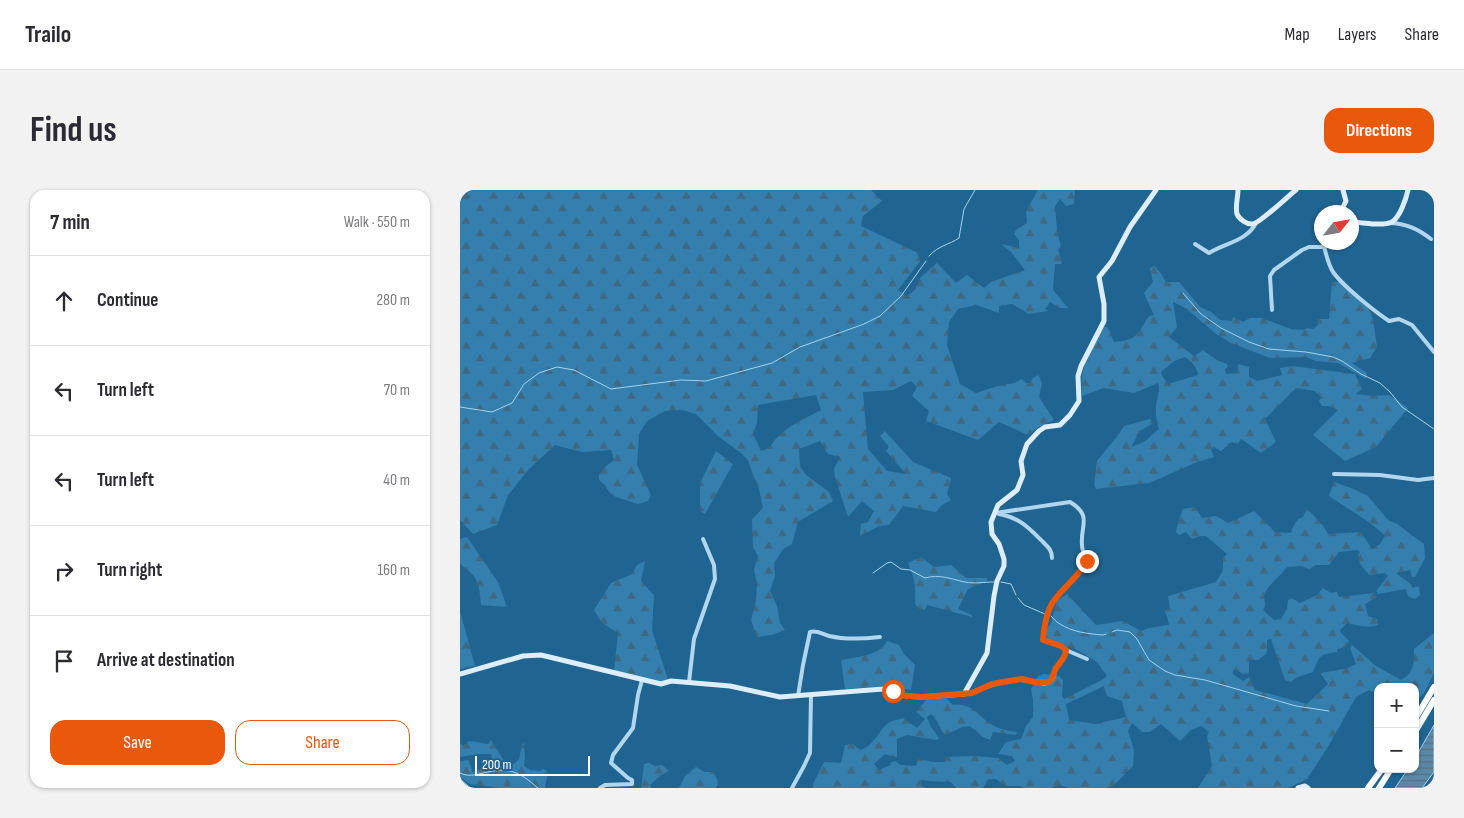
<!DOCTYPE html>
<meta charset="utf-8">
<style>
:root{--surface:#fff;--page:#f2f2f3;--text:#2b2b33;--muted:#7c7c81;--line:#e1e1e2;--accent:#ea580c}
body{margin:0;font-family:"Sofia Sans Condensed",sans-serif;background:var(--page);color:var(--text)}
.controls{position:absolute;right:15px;bottom:15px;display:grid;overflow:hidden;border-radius:10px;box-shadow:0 1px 4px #0004}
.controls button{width:45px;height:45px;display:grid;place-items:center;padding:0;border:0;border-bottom:1px solid var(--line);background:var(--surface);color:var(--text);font:25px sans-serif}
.compass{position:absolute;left:854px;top:15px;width:45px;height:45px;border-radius:50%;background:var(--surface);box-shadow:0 1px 4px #0004;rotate:59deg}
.scale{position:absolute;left:15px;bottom:12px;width:115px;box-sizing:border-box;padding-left:5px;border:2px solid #fff;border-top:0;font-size:14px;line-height:18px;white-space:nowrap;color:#fff;-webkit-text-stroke:4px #206491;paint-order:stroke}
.stop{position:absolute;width:15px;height:15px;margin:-11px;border:4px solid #ea580c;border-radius:50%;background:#fff}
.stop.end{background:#ea580c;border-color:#fff;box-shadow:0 1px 5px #0008}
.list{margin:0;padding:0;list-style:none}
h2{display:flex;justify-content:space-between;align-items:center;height:65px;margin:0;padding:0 20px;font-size:21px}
h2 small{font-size:16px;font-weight:400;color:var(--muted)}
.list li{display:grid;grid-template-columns:32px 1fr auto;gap:15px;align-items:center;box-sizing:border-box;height:90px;padding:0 20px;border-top:1px solid var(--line)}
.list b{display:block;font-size:19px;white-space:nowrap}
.list em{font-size:16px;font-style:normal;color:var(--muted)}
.actions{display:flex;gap:10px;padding:15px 20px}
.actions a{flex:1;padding:11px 0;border:1px solid var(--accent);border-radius:15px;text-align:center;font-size:18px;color:var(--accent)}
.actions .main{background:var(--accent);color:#fff}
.icon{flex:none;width:28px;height:28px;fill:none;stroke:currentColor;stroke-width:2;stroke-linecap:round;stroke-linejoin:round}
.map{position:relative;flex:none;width:974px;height:598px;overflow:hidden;border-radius:15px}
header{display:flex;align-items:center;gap:30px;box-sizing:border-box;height:70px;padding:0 25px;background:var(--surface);border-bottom:1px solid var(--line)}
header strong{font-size:24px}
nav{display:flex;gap:28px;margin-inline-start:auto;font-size:18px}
.intro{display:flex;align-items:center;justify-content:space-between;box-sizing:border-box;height:120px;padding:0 30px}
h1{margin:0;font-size:35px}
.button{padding:12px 22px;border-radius:15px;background:var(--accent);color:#fff;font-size:18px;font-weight:700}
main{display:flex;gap:30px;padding:0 30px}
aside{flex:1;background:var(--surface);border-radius:15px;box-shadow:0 1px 4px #0004}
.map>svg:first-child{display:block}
</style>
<header>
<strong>Trailo</strong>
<nav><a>Map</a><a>Layers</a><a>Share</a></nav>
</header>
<div class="intro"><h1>Find us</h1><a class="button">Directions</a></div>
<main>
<aside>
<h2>7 min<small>Walk · 550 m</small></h2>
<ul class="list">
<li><svg class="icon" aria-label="ahead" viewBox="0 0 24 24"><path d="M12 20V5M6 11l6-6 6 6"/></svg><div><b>Continue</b></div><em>280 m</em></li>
<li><svg class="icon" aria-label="left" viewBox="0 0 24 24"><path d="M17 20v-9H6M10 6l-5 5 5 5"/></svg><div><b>Turn left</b></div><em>70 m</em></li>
<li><svg class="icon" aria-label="left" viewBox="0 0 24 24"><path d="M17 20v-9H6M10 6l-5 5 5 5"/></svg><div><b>Turn left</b></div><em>40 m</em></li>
<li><svg class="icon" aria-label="right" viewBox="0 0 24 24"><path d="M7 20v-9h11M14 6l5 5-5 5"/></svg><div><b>Turn right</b></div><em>160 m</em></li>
<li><svg class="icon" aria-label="arrive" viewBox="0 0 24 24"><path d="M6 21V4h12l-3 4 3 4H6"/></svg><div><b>Arrive at destination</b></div></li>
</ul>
<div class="actions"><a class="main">Save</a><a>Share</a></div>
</aside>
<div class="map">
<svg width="974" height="598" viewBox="0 0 974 598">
<defs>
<pattern id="forest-firs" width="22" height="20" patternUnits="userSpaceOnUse" patternTransform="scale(1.25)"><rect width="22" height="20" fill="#347fae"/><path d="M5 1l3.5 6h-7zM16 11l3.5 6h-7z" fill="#3f6882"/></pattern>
<pattern id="water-rules" width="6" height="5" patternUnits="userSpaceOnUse" patternTransform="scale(1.25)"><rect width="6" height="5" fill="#5b88a7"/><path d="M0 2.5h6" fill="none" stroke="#557083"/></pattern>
</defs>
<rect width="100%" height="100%" fill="#206491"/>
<g fill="url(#forest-firs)" fill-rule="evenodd">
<path d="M 0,0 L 411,0 L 422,11 L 403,26 L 401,36 L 456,62 L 461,70 L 438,100 L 447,106 L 455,100 L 460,88 L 477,73 L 496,93 L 507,85 L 524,98 L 531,92 L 565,80 L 551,62 L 541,54 L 559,58 L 559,50 L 554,44 L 556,40 L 567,33 L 566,21 L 578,0 L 615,0 L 614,14 L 606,16 L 600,9 L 595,16 L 597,40 L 601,57 L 598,59 L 602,74 L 595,74 L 593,100 L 608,118 L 600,118 L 590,112 L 585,119 L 588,121 L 569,124 L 552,114 L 539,116 L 539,123 L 516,115 L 498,119 L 489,132 L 487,155 L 500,194 L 516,203 L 538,196 L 554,193 L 562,189 L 566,193 L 570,193 L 573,188 L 578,185 L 582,193 L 579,207 L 594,230 L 579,237 L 568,245 L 539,232 L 518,250 L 466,231 L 469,221 L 452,206 L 457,197 L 451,191 L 433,200 L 403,202 L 408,259 L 427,281 L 446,284 L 426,261 L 429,257 L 420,246 L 425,241 L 453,272 L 491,288 L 487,304 L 491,310 L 482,315 L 476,322 L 443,316 L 429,335 L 419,336 L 400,346 L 401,334 L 408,332 L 414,321 L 402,311 L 388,327 L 375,287 L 374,279 L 380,267 L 368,264 L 360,251 L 339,259 L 340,276 L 346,285 L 369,302 L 373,311 L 338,332 L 332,354 L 323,359 L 314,373 L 315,386 L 310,401 L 317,416 L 320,433 L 325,440 L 312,445 L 297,447 L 291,430 L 296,410 L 297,394 L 294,380 L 298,366 L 293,357 L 292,329 L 303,318 L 299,299 L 293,285 L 288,270 L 281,263 L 258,246 L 236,224 L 222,220 L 205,221 L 187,231 L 179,244 L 177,275 L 191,305 L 188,311 L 178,314 L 156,307 L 149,302 L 145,295 L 139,290 L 139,285 L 145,277 L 154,270 L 151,260 L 122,262 L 95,255 L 69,279 L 48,305 L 37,335 L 13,344 L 0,330 ZM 356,205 L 361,220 C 348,227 333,233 322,243 C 312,250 313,258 301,261 L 293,244 L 297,233 L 298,215 Z"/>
<path d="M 694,76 L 700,82 L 706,92 L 719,92 L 740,117 L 751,122 L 760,130 L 772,131 L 773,127 L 783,132 L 790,128 L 801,128 L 831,139 L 844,140 L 847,138 L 853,139 L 858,135 L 857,129 L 869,129 L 872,92 L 879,92 L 907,115 L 913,129 L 917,157 L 910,168 L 892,173 L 907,183 L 906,189 L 878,173 L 856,171 L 846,167 L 810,168 L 771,153 L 756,144 L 727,119 L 713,112 L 717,137 L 709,147 L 734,166 L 743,160 L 757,170 L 767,174 L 768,177 L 765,179 L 766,184 L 777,183 L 778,174 L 789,177 L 789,187 L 797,191 L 822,185 L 820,178 L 832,176 L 895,184 L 902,199 L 895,204 L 913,206 L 929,205 L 948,218 L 916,257 L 885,271 L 853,245 L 878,220 L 868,216 L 862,216 L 859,211 L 861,208 L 855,201 L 836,198 L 805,229 L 816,252 L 801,263 L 781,249 L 778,254 L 771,252 L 761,261 L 754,257 L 751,260 L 754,267 L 737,272 L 689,293 L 636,299 L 634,295 L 637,271 L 659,244 L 664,236 L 690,229 L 693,233 L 680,241 L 671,257 L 684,252 L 699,239 C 697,232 695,225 696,218 C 696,208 701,202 698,193 L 674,203 L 644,198 L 622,206 C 620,174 629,162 645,136 L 649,140 L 654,152 C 677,150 677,145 689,126 L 694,125 L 684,103 L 693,92 L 690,78 ZM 725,167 C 732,172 737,177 738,185 L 708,194 L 702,186 L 701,182 L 714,171 Z"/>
<polygon points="256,261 273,274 245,324 240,321 240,293"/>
<path d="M 874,292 L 891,298 L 908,306 L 928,330 L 937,334 L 964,354 L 965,368 L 955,387 L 952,387 L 950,380 L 936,383 L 952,395 L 952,398 L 959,396 L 960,405 L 955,409 L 948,406 L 946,399 L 918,404 L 916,401 L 928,386 L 925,383 L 909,385 L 900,374 L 898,365 L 900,362 L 897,360 L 879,362 L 869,375 L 856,375 L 849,379 L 842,376 L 827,377 C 820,387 809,393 805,404 C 803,410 807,415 803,420 L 814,430 L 821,429 L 827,419 L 828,410 L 832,408 L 840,413 L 857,405 L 863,398 L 871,403 L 877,402 L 879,407 L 914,403 L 917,407 L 905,414 L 908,426 L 917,429 L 918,435 C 908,438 898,436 887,433 L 880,440 L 881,443 L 889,451 L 885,457 L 877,459 L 877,462 C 858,465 860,465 853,482 L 835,488 L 831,492 L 825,490 L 811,449 L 807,450 L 807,463 L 798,470 L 789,470 L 789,483 L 783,484 L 774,479 L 773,484 L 783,491 L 789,487 L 795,500 L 847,514 L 868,494 L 860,483 L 885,479 L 896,474 L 890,458 L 892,455 L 916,476 L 941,490 C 954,484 954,473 954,459 L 974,443 L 974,483 L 964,503 L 955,513 L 955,497 L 918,497 L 918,505 L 909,500 L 896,507 L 869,555 L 847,589 L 828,598 L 738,598 L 752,576 L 747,546 L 749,542 L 741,536 L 731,540 L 720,551 L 701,534 L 690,542 L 682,542 L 672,533 L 668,541 L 674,560 L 673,576 L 653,596 L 645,598 L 609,598 L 599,595 L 592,598 L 564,598 L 559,596 L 545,596 L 536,589 L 528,589 L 523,598 L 496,598 L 491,592 L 470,591 L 461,590 L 461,596 L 466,598 L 353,598 L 353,594 L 364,572 L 381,573 L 385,555 L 393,554 L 400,560 C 413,557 418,542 427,534 C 431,530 438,530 443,528 L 457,538 L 465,529 L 456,522 L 467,509 L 486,508 L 493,515 C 514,513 515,524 531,534 C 539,539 547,541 557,542 L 556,545 L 533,542 L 530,550 L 523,547 L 510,536 L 502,537 L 485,545 C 479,538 477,529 471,524 L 467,527 L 471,537 L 479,548 L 477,550 L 447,545 L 437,549 L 437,567 L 431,566 L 425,564 L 414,574 L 419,580 L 431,575 L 430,573 L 435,571 L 441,575 L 456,576 L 458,569 L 473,572 L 485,572 L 485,567 L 515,566 L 538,568 L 547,575 L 555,571 L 552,566 L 538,564 L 546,552 L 561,549 L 566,536 L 573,527 L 573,510 L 571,499 L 578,486 L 584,484 L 599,486 L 603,490 L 602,506 L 604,509 L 642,490 L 647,486 L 637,472 L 617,460 L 587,449 L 586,440 L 591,433 L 597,411 L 607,404 L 636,435 L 663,431 L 681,441 L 689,438 L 709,435 L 707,426 L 704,420 L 710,419 L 708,406 L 756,392 L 763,380 L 763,368 L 767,364 L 746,346 L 740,346 L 732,349 L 726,342 L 719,345 L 716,342 L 718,332 L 723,319 L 735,317 L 742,328 L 756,326 L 768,333 L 794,321 L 815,342 L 831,343 C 833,336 836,329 843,327 L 847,319 L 862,334 L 868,344 L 901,342 L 912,359 L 920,354 L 925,346 C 909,330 888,319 869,306 ZM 644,496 L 647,506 L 662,511 L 666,527 L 635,534 L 609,530 L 606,514 Z"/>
<path d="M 7,347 L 38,392 L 47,417 L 21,415 C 19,392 19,388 0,374 L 0,349 Z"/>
<path d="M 461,367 L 474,377 L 491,375 L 506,388 L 527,388 L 527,391 L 508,399 L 498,419 L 512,425 L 512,427 L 467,415 L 465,420 L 459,419 L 455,414 C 456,397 455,389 448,373 Z"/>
<polygon points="185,371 181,391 194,405 192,440 208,490 201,492 154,481 158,443 142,433 134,420 151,393 172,384 177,375"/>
<polygon points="0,421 15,476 0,479"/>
<path d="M 427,451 L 439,455 L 444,464 L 455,475 L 451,500 L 423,496 L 385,499 L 381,470 C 395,467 420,466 427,451 Z"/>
<polygon points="31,550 46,574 54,574 59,569 62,554 64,553 65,568 64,576 70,580 80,581 83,579 88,581 85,598 39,598 10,594 0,587 0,571 8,570 11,576 12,582 20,580 25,570 32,569 31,564 19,564 0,567 0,553 3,556 9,551 28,554"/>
<polygon points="189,573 195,576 202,575 209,581 201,585 190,595 191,598 181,598 184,574"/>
<path d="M 236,577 L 244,582 L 253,582 C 256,587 260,592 256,598 L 219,598 L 225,586 Z"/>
</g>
<polygon fill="url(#water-rules)" stroke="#a5d3ee" points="974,535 974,582 962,598 935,598 948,579 955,579 955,568"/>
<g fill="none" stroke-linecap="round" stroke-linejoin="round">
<g stroke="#a5d3ee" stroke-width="1">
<path d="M 469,66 C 479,55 489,55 499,48 L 504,19 L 515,0"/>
<polyline points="723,103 741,124 761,138 789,152 809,159 846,162 873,167 882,171 901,184 920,193 930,202 942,217 974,239"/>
<polyline points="0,217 32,222 52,213 64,194 79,183 97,177 114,180 151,199 221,190 246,191 312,173 340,157 404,134 420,126 441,106 466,71"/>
<path d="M 413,383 L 427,373 L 431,372 L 441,379 L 450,380 L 465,388 C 480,384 491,389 505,392 C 514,394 524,392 534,392"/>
<polyline points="541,392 551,394 556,405"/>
<polyline points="558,408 564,415 585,424"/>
<path d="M 591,426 C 594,429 596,432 600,434 C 612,442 629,444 643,445 L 646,444"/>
<polyline points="652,442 657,440 670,442 677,449 689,470 705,481 715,485 745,490 836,516 869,521"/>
<path d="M 0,583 C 9,587 14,585 23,583 C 50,577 58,581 78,598"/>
</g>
<g stroke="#b1d6ed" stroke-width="4">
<path d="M 931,33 C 947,34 958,39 971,49"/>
<path d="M 735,54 L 749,63 C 765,53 787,51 796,33"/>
<path d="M 864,56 C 866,64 868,74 873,82 C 883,96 914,121 929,131 L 939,129 L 952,135 L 974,162"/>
<polyline points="812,120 810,86 814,80 842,60 849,57 861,57 867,55 869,52"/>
<polyline points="874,284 920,285 958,290 974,288"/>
<path d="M 539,324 C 560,328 568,337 583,352 C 588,357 592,360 592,368"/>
<polyline points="606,460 627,469"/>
<polyline points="229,492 234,449 255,389 254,375 243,349"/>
<path d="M 504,504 C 520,501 533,493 549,491 C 553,490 557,489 561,490 C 569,490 579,495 588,493 C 589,492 593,490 593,488 C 595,486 594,483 595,480 C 598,473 605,469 606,460 L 601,456 L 583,450 C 584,437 587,418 596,408 C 606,395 619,386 627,371 C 625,366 622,361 622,355 C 620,335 633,326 610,312 L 535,323"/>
<path d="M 338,506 L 343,475 L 350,442 C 357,440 362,444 369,446 C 386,450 403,449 420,447"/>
<polyline points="0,591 8,598"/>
<polyline points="140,598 145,595 172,594 172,590 168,588 151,573 153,565 173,538 178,505 182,490"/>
<polyline points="332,598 344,576 350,563 351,505"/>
</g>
<g stroke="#ddeefa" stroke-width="5">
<path d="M 778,0 C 778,7 775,17 777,24 C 779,29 787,35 793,34 C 800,33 828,6 836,0"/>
<polyline points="883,0 886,11 883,17 883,22"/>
<path d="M 892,31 C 898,33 904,33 912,34 C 917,34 926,35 932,32 C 940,27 946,9 948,0"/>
<polyline points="0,484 63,466 81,465 201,494 211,491 270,496 320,507 423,499 447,506 462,507 504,504 527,463 534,406 537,391 544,376 544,369 539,354 532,344 531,332 538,315 557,300 563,285 561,271 567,254 579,241 585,237 600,235 610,225 619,211 618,186 621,176 644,131 644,114 639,87 652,71 670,37 696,0"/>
<polyline points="838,598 845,596 848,598"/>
</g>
<g stroke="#fff" stroke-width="6">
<polyline points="955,529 974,497"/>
<polyline points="955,542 974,510"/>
<polyline points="908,598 922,579"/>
<polyline points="919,598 931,579"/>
</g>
</g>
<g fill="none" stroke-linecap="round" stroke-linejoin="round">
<path stroke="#ea580c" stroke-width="6" d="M 433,501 L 447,506 L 462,507 L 512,503 L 532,494 L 549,491 L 562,489 L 575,492 L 589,492 C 594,488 593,483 596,478 C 600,472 605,469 606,460 L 601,456 L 583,450 C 584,437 587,418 596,408 C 606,395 619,386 627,371"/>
</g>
</svg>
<div class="controls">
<button>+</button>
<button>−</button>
</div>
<svg class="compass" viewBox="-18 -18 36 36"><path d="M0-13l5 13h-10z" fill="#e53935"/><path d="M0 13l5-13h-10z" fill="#7c7c81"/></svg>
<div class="scale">200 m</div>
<div class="stop" style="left:433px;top:501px"></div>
<div class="stop end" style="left:627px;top:371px"></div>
</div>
</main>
